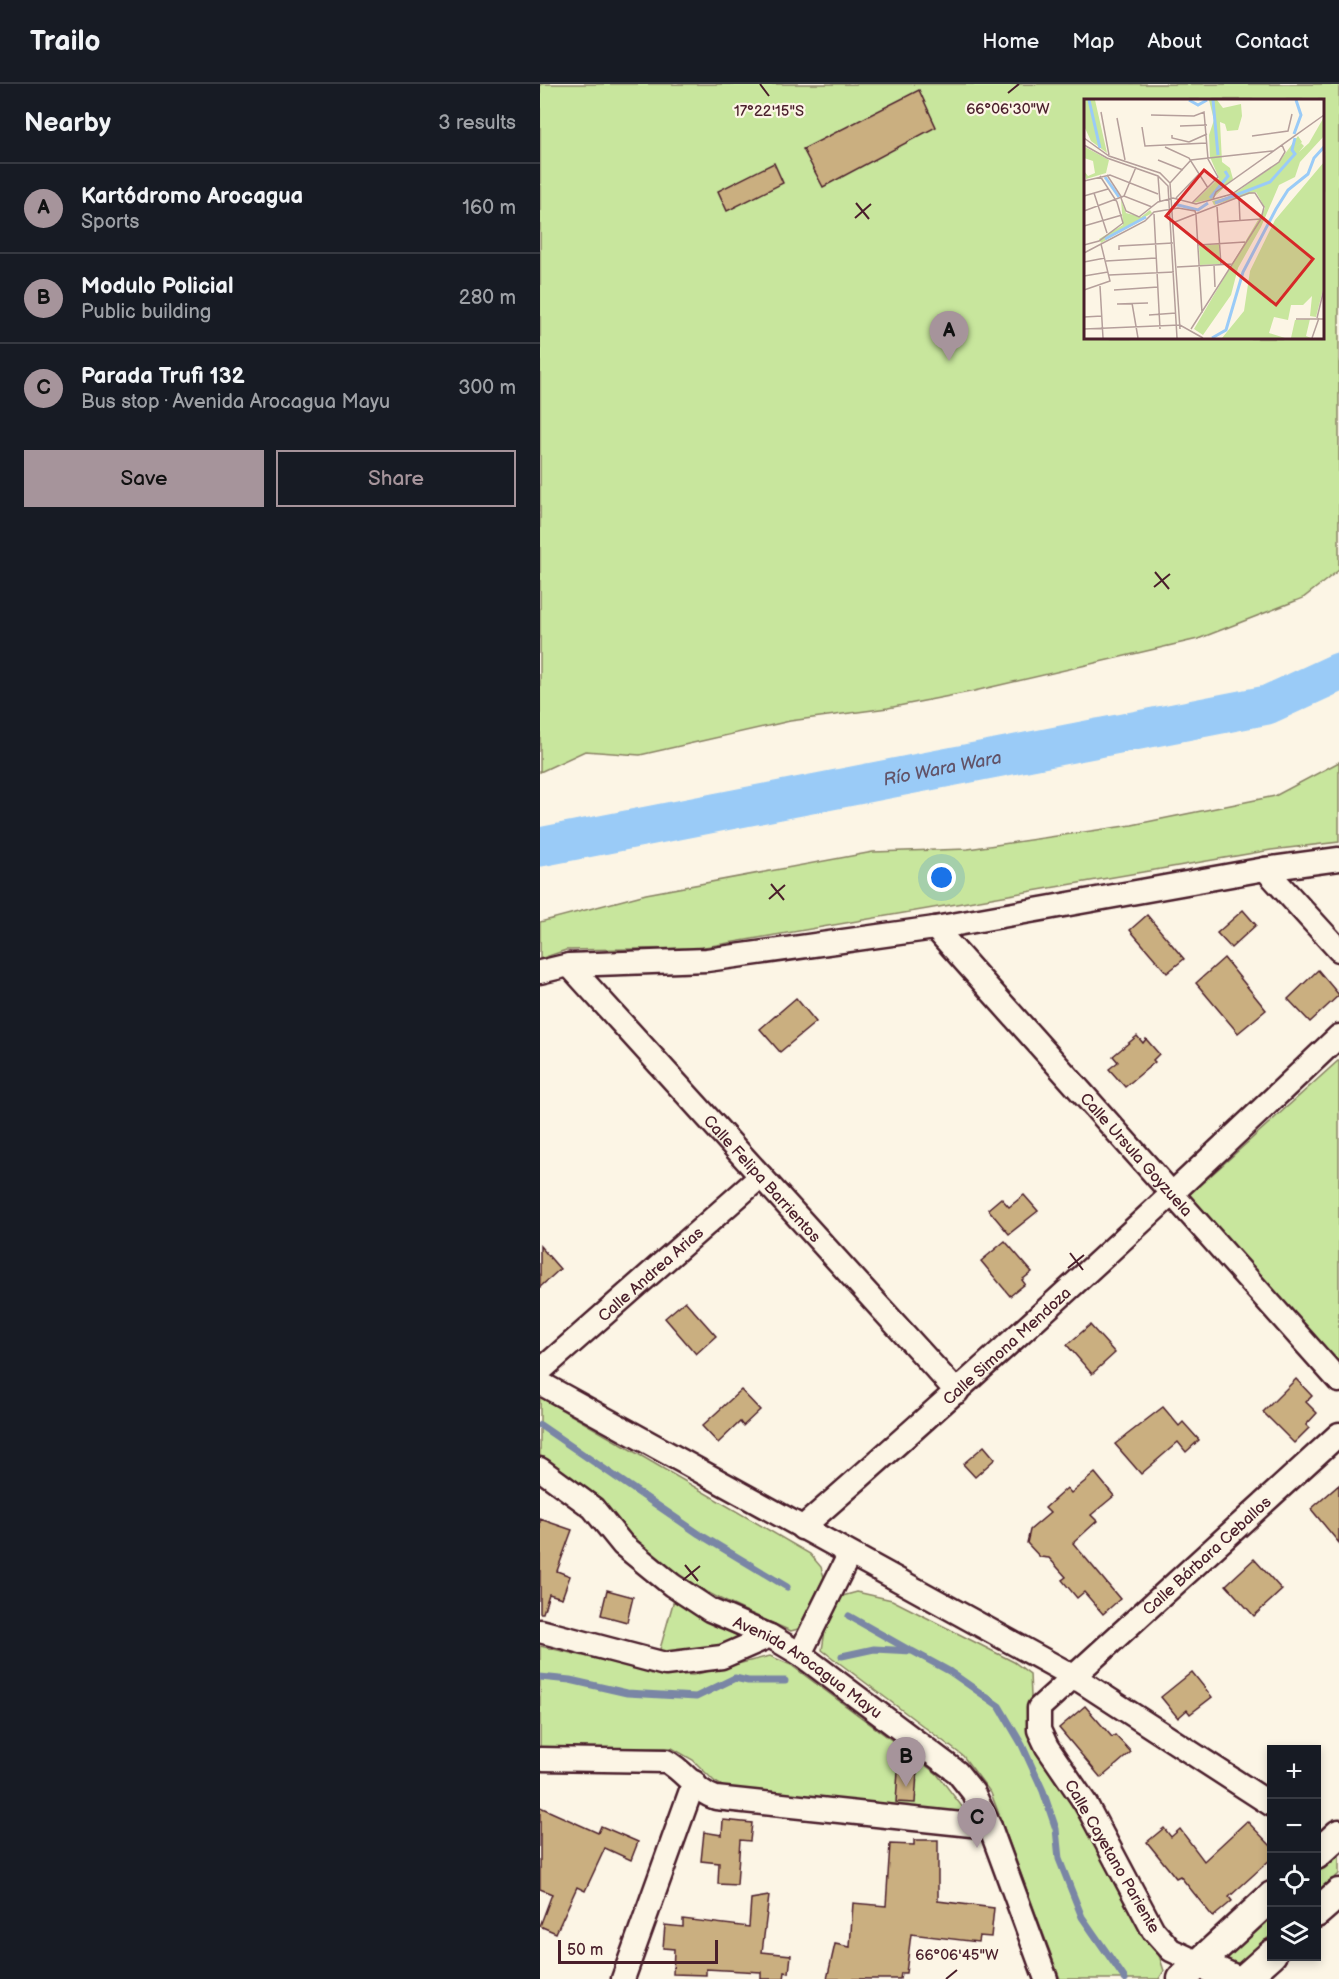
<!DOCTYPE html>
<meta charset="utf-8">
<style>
:root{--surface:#171b24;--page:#242831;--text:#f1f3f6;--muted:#9ea1a6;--line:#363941;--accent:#a6949b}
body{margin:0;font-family:"Balsamiq Sans",sans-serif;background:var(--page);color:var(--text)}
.controls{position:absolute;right:18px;bottom:18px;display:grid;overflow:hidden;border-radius:0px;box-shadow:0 3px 9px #0003}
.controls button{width:54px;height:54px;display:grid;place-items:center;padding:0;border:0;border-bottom:2px solid var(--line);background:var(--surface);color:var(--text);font:30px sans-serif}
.scale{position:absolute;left:18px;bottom:15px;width:160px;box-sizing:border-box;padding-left:6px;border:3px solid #4a1f2b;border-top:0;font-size:16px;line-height:21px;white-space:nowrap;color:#4a1f2b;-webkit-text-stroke:4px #fcf5e5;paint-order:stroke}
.you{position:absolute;left:402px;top:794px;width:21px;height:21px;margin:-15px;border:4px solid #fff;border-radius:50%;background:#1a73e8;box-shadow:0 0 0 9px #1a73e833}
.badge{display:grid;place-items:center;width:39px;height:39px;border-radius:50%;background:var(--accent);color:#111;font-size:20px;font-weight:700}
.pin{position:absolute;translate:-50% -50px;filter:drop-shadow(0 2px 3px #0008)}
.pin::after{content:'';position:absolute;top:32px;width:21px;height:18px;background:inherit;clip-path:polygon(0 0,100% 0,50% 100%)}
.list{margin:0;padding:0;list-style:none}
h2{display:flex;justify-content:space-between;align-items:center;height:78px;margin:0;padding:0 24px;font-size:26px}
h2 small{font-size:20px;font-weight:400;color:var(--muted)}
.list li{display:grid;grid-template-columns:39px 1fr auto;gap:18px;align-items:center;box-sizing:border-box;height:90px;padding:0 24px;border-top:2px solid var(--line)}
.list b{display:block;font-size:22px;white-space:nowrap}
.list p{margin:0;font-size:20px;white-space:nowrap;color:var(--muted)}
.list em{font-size:20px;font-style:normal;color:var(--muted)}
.actions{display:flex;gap:12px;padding:18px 24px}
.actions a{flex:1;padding:14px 0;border:2px solid var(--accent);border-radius:0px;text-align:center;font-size:21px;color:var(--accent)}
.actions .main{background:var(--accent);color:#111}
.icon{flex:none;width:33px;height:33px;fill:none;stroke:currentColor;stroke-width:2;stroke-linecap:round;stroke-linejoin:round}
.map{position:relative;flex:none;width:799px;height:1895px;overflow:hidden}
header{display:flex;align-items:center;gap:36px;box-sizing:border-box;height:84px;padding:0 30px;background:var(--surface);border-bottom:2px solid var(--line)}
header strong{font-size:28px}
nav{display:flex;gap:33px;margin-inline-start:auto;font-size:21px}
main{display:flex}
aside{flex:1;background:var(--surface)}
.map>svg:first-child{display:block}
</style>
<header>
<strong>Trailo</strong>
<nav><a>Home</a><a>Map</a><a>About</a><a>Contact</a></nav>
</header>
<main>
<aside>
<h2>Nearby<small>3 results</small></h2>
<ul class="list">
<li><span class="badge">A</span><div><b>Kartódromo Arocagua</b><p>Sports</p></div><em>160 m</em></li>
<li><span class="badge">B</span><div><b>Modulo Policial</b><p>Public building</p></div><em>280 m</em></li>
<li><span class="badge">C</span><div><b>Parada Trufi 132</b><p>Bus stop · Avenida Arocagua Mayu</p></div><em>300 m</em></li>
</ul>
<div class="actions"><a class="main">Save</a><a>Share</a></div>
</aside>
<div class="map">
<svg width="799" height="1895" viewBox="0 0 799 1895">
<rect width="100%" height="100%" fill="#fcf5e5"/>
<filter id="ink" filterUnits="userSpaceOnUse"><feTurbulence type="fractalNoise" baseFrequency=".0167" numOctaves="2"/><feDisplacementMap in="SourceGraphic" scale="12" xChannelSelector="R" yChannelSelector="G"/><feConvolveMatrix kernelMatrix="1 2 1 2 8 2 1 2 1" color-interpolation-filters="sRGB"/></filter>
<g filter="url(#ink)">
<g fill="#c8e69d" stroke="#898264" stroke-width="1.5" fill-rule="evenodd">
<path d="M 0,0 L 799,0 L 799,486 L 763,514 L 658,555 L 430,608 L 348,624 L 250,637 L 100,671 L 45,667 L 0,688 ZM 546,16 L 782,16 L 782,254 L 546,254 Z"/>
<polygon points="799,678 799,758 731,766 159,864 26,866 0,875 0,838 106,810 333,768 428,765 592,741 735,712"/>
<polygon points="799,976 799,1278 648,1112"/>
<path d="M 0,1313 L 270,1470 L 281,1483 L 284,1493 L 258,1545 L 251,1547 C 200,1525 149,1504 107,1466 C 69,1433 44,1400 0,1372 Z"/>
<polygon points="317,1508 352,1516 474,1578 490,1590 493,1656 618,1868 624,1887 619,1895 520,1895 451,1709 423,1672 282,1566 286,1541 299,1513"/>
<path d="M 135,1512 L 204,1548 C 186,1577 148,1571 118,1572 Z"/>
<polygon points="0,1562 118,1589 153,1591 230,1572 251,1581 397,1690 427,1729 190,1707 174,1697 153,1676 132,1664 0,1665"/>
<polygon points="799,1769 799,1790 777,1810 776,1789"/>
<polygon points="731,1830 731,1851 700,1879 693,1881 687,1876 690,1868"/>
</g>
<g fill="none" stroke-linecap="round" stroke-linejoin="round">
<g stroke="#7a86a5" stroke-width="7">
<polyline points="0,1341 159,1450 247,1503"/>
<polyline points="309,1532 369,1566"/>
<polyline points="302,1572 334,1565 372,1567 409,1587 459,1622 482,1661 503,1707 516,1745 519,1775 542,1833 585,1895"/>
<polyline points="0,1593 30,1596 87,1609 156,1613 195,1594 208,1597 245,1597"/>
</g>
<path stroke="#9acbf7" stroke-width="39" id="s1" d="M 0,763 L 727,621 L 799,588"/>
</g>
<g fill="#caaf80" stroke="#4a1f2b" stroke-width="1.5">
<polygon points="379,6 396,43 283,103 263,65"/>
<polygon points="234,79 243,99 187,127 178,107"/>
<polygon points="703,826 716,841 691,864 677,849"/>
<polygon points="607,831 644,875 627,889 590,846"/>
<polygon points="684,874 726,926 698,949 656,899"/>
<polygon points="778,886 799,911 770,938 748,915"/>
<polygon points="256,914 276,938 240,968 220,945"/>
<polygon points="597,952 603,959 606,955 619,970 613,976 615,978 585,1003 569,985 578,978 573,972"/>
<polygon points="484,1111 498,1127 469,1150 448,1125 461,1114 469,1123"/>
<polygon points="465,1157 492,1188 482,1196 485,1200 470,1212 441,1177"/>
<polygon points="0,1162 20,1185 0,1203"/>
<polygon points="145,1217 176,1252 156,1270 125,1234"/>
<polygon points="550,1241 575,1269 552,1290 527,1261"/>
<polygon points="756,1295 772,1312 766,1318 777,1329 766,1341 769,1344 754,1359 723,1328"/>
<polygon points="201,1306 220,1326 203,1342 200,1338 178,1359 162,1342"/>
<polygon points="623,1323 639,1342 643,1338 659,1356 646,1368 638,1358 601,1390 575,1360"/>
<polygon points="444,1362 455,1375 435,1393 423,1380"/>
<polygon points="555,1389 574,1412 551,1431 557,1437 533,1459 580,1515 563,1530 544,1508 537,1514 522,1496 526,1493 509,1474 500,1473 487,1459 490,1446 510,1429 505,1424 527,1404 531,1409"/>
<polygon points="799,1401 799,1459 771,1425"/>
<polygon points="0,1435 32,1446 17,1487 30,1492 22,1514 9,1510 3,1529 0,1529"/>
<polygon points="714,1475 742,1506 714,1532 686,1501"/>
<polygon points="67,1506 93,1513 87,1538 61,1531"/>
<polygon points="652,1588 672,1613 650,1630 647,1626 638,1634 621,1613"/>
<polygon points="545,1622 572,1653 575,1651 591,1668 561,1694 519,1644"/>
<polygon points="358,1687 377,1688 375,1719 356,1718"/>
<polygon points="0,1723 58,1749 61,1742 98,1758 91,1776 65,1764 45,1807 37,1803 16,1849 0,1842 12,1810 0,1805"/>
<polygon points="183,1736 212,1739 210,1757 200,1756 197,1801 178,1800 179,1779 161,1777 164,1748 182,1751"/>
<polygon points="707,1737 732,1763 732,1774 689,1813 692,1817 673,1833 640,1792 636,1794 607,1758 624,1744 631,1753 640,1745 664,1777"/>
<polygon points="374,1756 398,1756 398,1817 454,1824 451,1853 439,1852 438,1858 371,1850 366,1889 361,1889 360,1895 287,1895 295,1860 310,1863 313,1819 346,1822 350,1760 374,1761"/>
<polygon points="229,1812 222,1868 251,1871 249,1889 245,1888 244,1895 221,1895 221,1888 166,1885 166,1891 133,1890 134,1865 123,1864 125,1841 143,1843 143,1835 209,1843 211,1815"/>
</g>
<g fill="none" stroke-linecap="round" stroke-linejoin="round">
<defs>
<g id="minor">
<polyline points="725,785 799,866"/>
<path id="s2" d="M 395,844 L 799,1297"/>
<path id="s3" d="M 29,881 L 417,1308"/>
<polyline points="0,888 29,881 167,876 395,844 725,785 799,775"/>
<path id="s4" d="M 0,1287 L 221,1092"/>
<polyline points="0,1299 533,1592 732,1721"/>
<path id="s5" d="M 0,1385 L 53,1424 L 83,1461 L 132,1501 L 170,1526 L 230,1552 L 260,1570 L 417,1688 L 433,1708 L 450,1743 L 506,1895"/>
<path id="s6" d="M 262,1444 C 445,1284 623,1120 799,952"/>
<polyline points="0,1547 125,1580 182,1573 230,1552"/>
<polyline points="260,1570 309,1471"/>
<path d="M 0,1675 L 126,1677 C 145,1687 156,1708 176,1714 L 450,1743"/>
<path id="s7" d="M 659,1879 L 631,1866 L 613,1846 L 546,1720 L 507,1663 L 499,1646 L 499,1624 L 799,1350"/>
<polyline points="83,1895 154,1698"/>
</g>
<g id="tertiary">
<polyline points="776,1771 799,1750"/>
<polyline points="776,1829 799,1809"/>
<polyline points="659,1879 694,1895"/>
<polyline points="642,1895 732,1812"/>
<polyline points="704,1895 732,1870"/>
</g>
</defs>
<use href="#minor" stroke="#4a1f2b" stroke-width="27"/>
<use href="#tertiary" stroke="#4a1f2b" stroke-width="33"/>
<use href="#minor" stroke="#fcf5e5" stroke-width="22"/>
<use href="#tertiary" stroke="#fcf5e5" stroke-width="28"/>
</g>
</g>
<path fill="none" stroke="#4a1f2b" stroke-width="2" d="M 220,0 L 229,12M 468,9 L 479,0M 316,119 L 329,135M 315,134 L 331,120M 615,488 L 629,505M 614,503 L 630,490M 231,800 L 244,816M 229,815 L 245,801M 530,1169 L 543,1186M 528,1184 L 544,1171M 145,1481 L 158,1497M 143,1496 L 160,1482M 406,1895 L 417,1886"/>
<g text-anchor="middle" stroke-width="4.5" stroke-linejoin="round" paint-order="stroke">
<g font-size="16" fill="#4a1f2b" stroke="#fcf5e5">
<text dy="6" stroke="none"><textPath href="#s2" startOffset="303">Calle Ursula Goyzuela</textPath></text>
<text dy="6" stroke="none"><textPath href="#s3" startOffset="288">Calle Felipa Barrientos</textPath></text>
<text dy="6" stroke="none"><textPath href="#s4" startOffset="147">Calle Andrea Arias</textPath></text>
<text dy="6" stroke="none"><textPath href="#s6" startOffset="274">Calle Simona Mendoza</textPath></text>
<text dy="6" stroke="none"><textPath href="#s7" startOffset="537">Calle Bárbara Ceballos</textPath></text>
<text dy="6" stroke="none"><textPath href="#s5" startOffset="336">Avenida Arocagua Mayu</textPath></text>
<text transform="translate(573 1772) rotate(60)" y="6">Calle Cayetano Pariente</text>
</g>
<g font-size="18" font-style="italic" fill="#625368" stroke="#fcf5e5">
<text dy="6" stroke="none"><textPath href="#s1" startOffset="410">Río Wara Wara</textPath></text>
</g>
</g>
<g transform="translate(544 15)">
<rect width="240" height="240" fill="#fcf5e5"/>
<path d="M 0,1 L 11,1 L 23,54 L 7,42 L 0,27 ZM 125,1 L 133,1 L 139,9 L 157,5 L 158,17 L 154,31 L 143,32 L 141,25 L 136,23 L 138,63 L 146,69 L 149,80 L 128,100 L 109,104 L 135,79 L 126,58 L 125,36 L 130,21 ZM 240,18 L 240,37 L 216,63 L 211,78 L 195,86 L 177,128 L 154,169 L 147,196 L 119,236 L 110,230 L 181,109 L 172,93 L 130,106 L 128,102 L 147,97 L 195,63 L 214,37 L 218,43 L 211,49 L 217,44 L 220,47 L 215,53 L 225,44 ZM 1,48 L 25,61 L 22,74 L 2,80 L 0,72 L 4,77 L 11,74 L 9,62 L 0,59 ZM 240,63 L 240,187 L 232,218 L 226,217 L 228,197 L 219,206 L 207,206 L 204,221 L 190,218 L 185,234 L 201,239 L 138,239 L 160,212 L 166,172 L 191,121 ZM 37,101 L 42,114 L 57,118 L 66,111 L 68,114 L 17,144 L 15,140 L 39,126 ZM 135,145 L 136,165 L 116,166 L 115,147 ZM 226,220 L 222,237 L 227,239 L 207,239 L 211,221 Z" fill="#c8e69d"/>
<path fill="none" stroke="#9acbf7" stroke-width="3" d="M 5,1 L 16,49M 105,1 L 114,6 L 123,1M 129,1 L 134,56M 210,35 L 217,16 L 212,1M 21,78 L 35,98M 126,99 L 144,77 L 141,72M 131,104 L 186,83 L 211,55 L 208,51 L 211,39M 90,105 L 114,111 L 124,104M 21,140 L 62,118M 128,239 L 142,231 L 159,173 L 192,110 L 204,91 L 224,75 L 230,59 L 240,48"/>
<path fill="none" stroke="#b59f9b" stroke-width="1.5" d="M 17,13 L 25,56M 67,16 L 110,17 L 120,13 L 124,60 L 134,78 L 108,104M 33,19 L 41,61M 96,27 L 123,26M 58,28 L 61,47 L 123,44M 88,36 L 88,39 L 105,43M 168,37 L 204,32 L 208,15M 0,39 L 25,57 L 76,74 L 86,84 L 96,230M 105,43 L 123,35M 0,46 L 23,59 L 74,77 L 84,87 L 93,239M 81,48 L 105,59 L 124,89M 74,61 L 99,71M 23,76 L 38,99M 74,77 L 76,103M 0,82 L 26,76 L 74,95M 86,84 L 107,61 L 189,52M 10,94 L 23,134M 0,97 L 24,90M 40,97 L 52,68M 37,99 L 42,112 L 55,118 L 74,103 L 89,99 L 112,105 L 148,95 L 195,63 L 201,53 L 198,46M 92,99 L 115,75M 155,99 L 156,122M 129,100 L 132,93 L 240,16M 133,108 L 137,166M 0,112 L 40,97 L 68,108M 70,115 L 76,230M 112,116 L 118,214M 91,123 L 165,94 L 171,94 L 180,108 L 177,120 L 107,230M 134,123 L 177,120M 0,127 L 38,116M 0,146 L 15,142 L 39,124 L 33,103 L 16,77M 114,146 L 161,143M 35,151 L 35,147 L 89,144M 0,154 L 61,122 L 70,113 L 94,109 L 111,112 L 112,116M 22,162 L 72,159M 0,163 L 21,159M 130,166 L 131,188M 93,168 L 149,165M 25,176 L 90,173M 0,177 L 24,173M 16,187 L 19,239M 0,191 L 26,182 L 17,145M 30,191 L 74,188M 48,204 L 54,239M 33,205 L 64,204M 65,216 L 92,214M 0,218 L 18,217M 233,219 L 240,190M 212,220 L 240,220M 0,230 L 96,226 L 119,239M 228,239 L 235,219"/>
<path fill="#d62828" fill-opacity="0.15" stroke="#d62828" stroke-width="3" d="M 120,71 L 229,160 L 192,206 L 82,117 Z"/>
<rect width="240" height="240" fill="none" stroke="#4a1f2b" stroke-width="3"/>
</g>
<g font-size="15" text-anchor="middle" fill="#4a1f2b" stroke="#fcf5e5" stroke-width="4.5" stroke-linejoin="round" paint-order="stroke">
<text x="468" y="30">66°06'30"W</text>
<text x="229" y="32">17°22'15"S</text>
<text x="417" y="1876">66°06'45"W</text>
</g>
</svg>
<div class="controls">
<button>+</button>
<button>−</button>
<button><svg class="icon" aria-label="locate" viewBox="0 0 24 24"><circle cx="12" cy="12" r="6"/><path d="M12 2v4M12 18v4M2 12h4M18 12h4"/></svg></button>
<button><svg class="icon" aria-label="layers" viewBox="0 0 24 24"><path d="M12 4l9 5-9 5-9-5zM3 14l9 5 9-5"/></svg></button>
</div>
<div class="scale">50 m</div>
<div class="you"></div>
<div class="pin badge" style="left:409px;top:277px">A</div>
<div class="pin badge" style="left:366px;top:1703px">B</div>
<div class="pin badge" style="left:437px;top:1764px">C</div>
</div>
</main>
